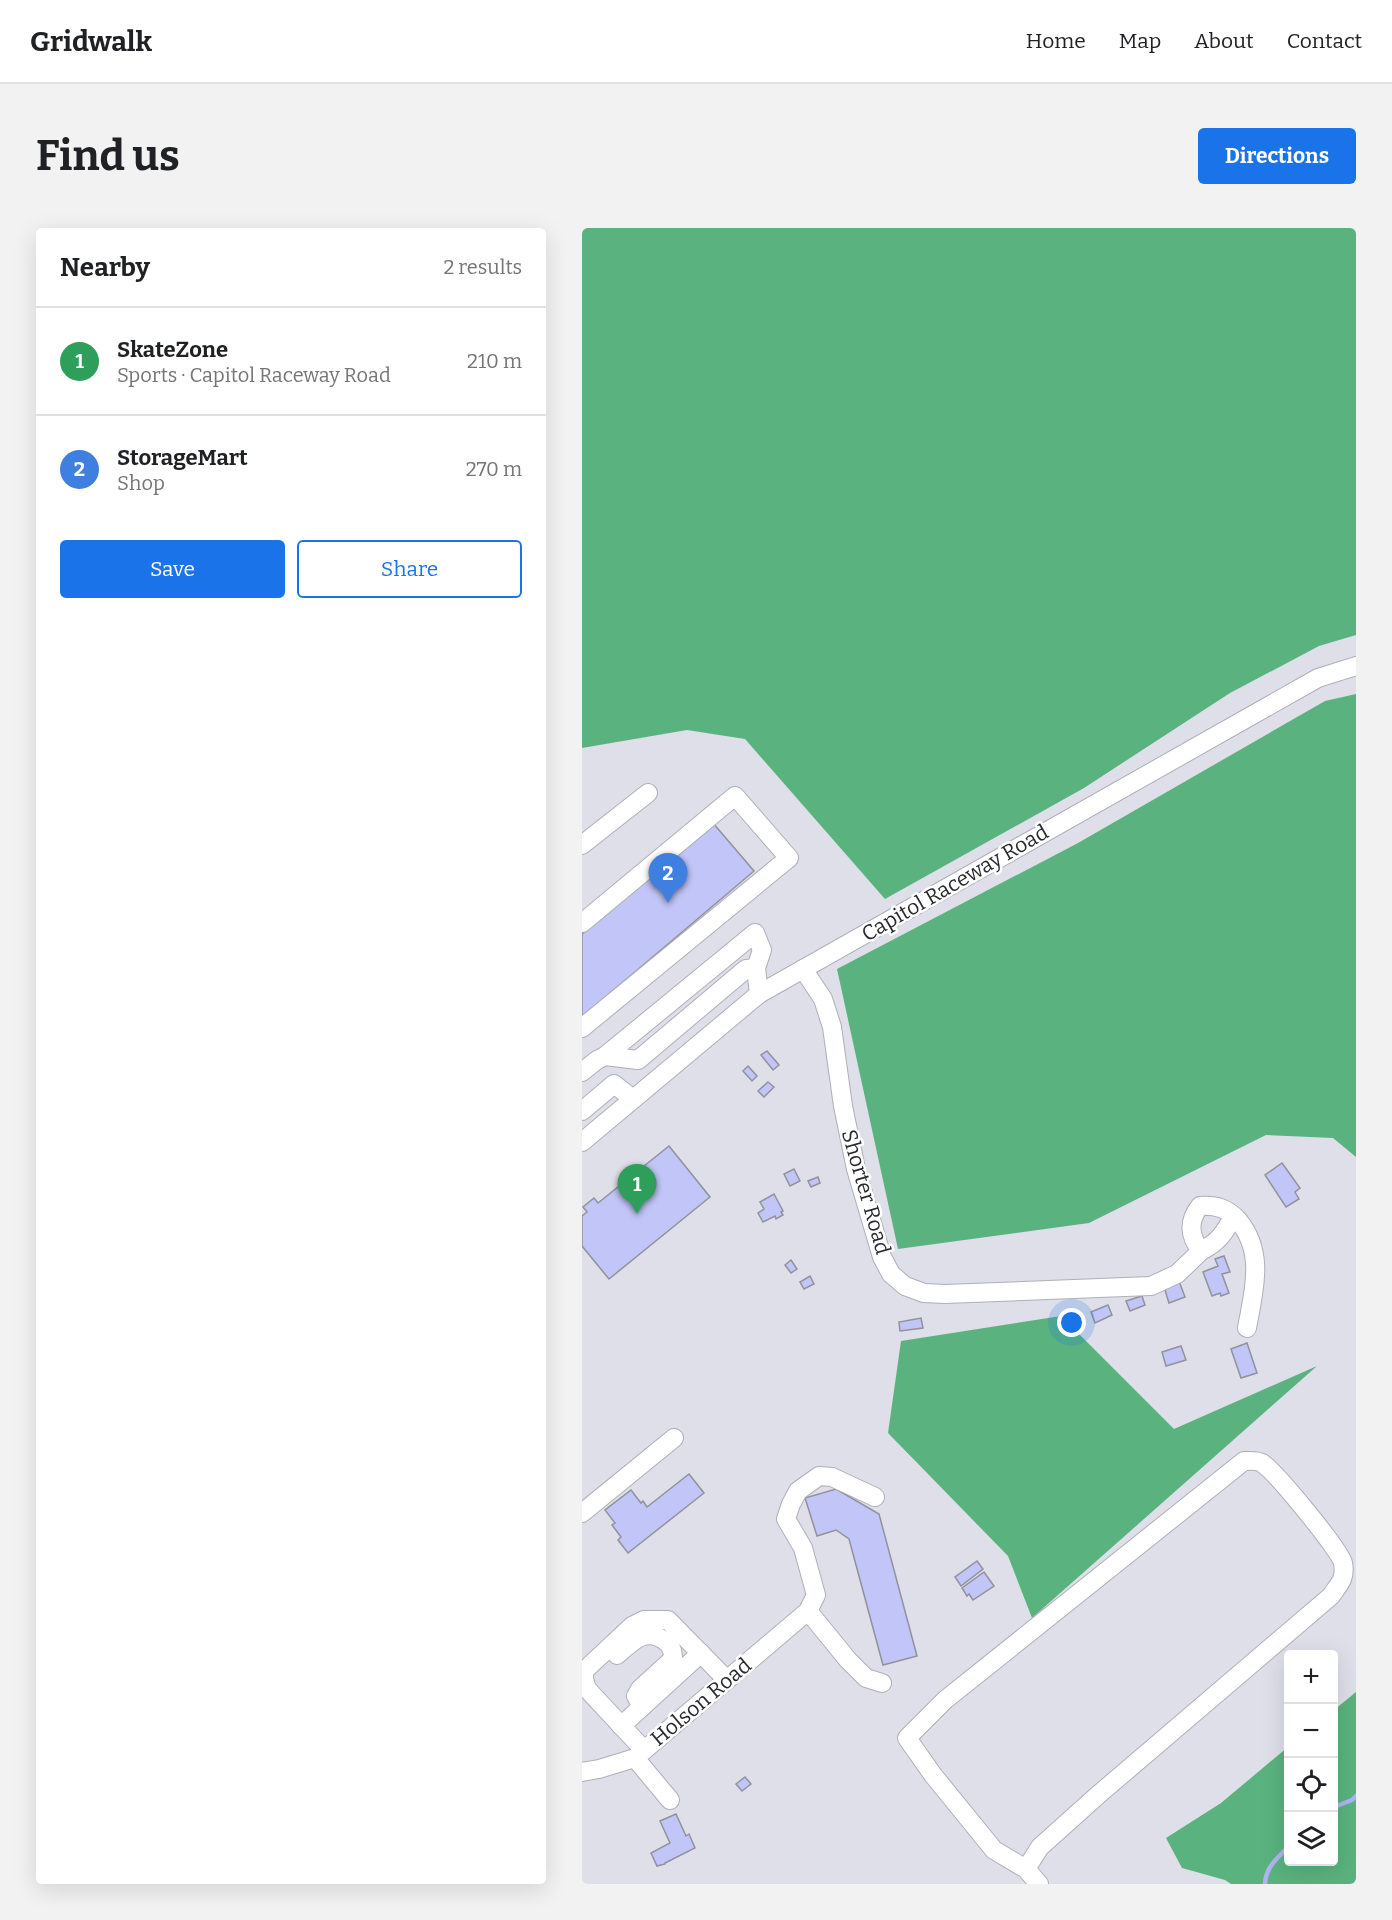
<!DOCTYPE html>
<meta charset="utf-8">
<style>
:root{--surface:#fff;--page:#f2f2f2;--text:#202124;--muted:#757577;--line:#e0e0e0;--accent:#1a73e8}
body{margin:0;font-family:Bitter,serif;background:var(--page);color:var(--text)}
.controls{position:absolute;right:18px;bottom:18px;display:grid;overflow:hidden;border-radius:6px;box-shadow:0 6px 24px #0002}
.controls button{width:54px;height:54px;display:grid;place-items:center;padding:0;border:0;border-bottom:2px solid var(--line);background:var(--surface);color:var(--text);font:30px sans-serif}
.you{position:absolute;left:490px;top:1095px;width:21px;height:21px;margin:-15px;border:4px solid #fff;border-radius:50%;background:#1a73e8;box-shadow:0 0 0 9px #1a73e833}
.badge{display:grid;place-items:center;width:39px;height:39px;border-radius:50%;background:var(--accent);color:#fff;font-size:20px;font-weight:700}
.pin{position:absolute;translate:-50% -50px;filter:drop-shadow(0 2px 3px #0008)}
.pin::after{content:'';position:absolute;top:32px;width:21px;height:18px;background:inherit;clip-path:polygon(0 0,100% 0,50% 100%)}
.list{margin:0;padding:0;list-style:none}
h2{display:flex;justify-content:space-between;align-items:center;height:78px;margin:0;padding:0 24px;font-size:26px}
h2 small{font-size:20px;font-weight:400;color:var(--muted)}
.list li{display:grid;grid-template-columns:39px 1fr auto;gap:18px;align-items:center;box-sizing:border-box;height:108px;padding:0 24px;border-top:2px solid var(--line)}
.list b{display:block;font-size:22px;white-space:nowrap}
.list p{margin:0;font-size:20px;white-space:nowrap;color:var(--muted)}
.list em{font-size:20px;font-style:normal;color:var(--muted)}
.actions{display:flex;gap:12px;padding:18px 24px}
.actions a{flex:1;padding:14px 0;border:2px solid var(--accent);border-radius:6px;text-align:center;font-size:21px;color:var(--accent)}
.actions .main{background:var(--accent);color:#fff}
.icon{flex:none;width:33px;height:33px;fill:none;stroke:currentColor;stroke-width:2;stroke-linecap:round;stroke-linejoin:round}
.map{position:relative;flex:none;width:774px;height:1656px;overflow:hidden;border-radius:6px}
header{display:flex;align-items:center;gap:36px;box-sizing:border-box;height:84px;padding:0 30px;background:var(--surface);border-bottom:2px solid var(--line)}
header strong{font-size:28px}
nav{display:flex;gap:33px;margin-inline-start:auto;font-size:21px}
.intro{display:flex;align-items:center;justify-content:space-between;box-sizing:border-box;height:144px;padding:0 36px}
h1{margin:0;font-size:42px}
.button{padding:15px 27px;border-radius:6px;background:var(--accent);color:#fff;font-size:21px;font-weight:700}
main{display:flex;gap:36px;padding:0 36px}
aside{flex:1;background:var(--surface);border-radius:6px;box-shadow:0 6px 24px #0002}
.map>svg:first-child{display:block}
</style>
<header>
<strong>Gridwalk</strong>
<nav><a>Home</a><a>Map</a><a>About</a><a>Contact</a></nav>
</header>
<div class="intro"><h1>Find us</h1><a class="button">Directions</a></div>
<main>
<aside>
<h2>Nearby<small>2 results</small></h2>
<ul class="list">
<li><span class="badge" style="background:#2e9e5b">1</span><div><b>SkateZone</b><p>Sports · Capitol Raceway Road</p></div><em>210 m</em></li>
<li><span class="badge" style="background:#3f7fe0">2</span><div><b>StorageMart</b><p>Shop</p></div><em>270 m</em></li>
</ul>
<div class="actions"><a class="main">Save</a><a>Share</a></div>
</aside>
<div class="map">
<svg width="774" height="1656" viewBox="0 0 774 1656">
<rect width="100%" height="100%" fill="#dedfe8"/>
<g fill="#5ab37e">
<polygon points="0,0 774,0 774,407 737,418 648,465 502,560 303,671 163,511 105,502 0,520"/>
<polygon points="774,466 774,929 751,910 684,907 507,995 316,1021 255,741 496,615 743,473"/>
<polygon points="479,1088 592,1201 735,1138 450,1390 426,1328 306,1205 319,1113"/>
<polygon points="774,1464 774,1652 772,1656 649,1656 643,1652 600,1640 584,1610 639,1575 706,1519 706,1634 752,1634 752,1482"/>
</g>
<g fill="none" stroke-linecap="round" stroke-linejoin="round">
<g stroke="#afb3f5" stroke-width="4.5">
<polyline points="752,1579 770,1572 774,1568"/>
<path d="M 683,1656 C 684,1638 695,1631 706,1619"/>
</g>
</g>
<g fill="#c1c5f7" stroke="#91929b" stroke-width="1.5">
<polygon points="131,595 172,643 0,789 0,706"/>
<polygon points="185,823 197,837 191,842 179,827"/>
<polygon points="166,838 175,848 170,853 161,843"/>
<polygon points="186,854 192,859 182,869 176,863"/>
<polygon points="87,918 128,969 27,1051 0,1018 0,988 5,984 1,979 12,970 16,975"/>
<polygon points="700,935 718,960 713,964 717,971 704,979 683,947"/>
<polygon points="212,941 218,953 208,958 202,946"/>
<polygon points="236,949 238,955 229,959 226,953"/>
<polygon points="192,966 201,983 199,984 201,987 194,991 193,988 181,994 176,985 182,981 178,974"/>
<polygon points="642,1028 648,1044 640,1046 647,1065 639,1068 638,1065 630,1068 621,1044 636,1038 633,1031"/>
<polygon points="209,1032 215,1041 209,1045 203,1037"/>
<polygon points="228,1048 232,1056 222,1061 218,1054"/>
<polygon points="597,1053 603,1069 587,1075 582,1059"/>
<polygon points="560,1068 563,1077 548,1083 544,1073"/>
<polygon points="526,1077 530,1087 513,1095 509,1084"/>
<polygon points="339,1090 341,1100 318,1103 317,1094"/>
<polygon points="665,1115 675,1145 659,1150 649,1121"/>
<polygon points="599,1118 604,1132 584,1138 580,1124"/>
<polygon points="107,1246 122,1265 46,1325 36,1312 39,1309 30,1297 33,1295 23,1282 49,1262 59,1275 61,1273 65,1279"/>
<polygon points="254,1261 297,1286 335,1428 301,1437 267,1311 254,1302 235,1308 223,1270"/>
<polygon points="395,1333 401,1341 379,1358 373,1349"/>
<polygon points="402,1344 412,1358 391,1372 387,1366 385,1368 380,1360"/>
<polygon points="163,1549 169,1556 160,1563 154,1556"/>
<polygon points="94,1586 104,1608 107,1606 113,1620 83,1635 83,1636 75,1638 69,1625 88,1615 78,1593"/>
</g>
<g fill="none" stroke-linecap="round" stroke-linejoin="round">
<defs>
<g id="minor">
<polyline points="0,617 66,565"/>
<polyline points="0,695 153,568 207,630 0,800"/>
<path d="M 221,741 L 241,771 L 250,799 L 261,878 L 274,941 L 300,1029 L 309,1046 L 323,1058 L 342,1065 L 363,1066 L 569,1058 L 595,1046 L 619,1023 C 607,1008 606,993 618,978 C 634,977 645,980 656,992 C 683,1024 672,1062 665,1100"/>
<polyline points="23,828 56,832 164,741 174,740"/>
<polyline points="0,844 15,832 23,828 173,705 180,722 174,740 177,766"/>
<polyline points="0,883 32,856 51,871"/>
<polyline points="0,914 177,766 736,450 774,438"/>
<path d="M 619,1023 C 637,1014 642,1005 652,988"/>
<polyline points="293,1269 250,1249 237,1248 216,1263 209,1276 204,1291 221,1320 234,1367 226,1383 266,1432 284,1450 300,1455"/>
<polyline points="0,1285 92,1210"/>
<path d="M 35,1427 C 49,1415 62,1400 80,1411 C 89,1416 91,1422 91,1431 L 58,1461 L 54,1468 L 60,1479"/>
<polyline points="39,1498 119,1425"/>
<polyline points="62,1522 5,1461 2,1451 2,1443 50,1398 62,1392 86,1392 145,1452"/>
<polyline points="53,1530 88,1572"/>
<polyline points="0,1544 17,1541 53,1530 226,1383"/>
<path d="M 444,1641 L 458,1619 L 516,1567 L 749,1368 C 757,1356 764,1351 761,1335 C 758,1322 693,1243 680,1235 C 675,1232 668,1233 662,1233 L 363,1472 L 325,1510 L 351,1547 L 412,1622 L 444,1641 L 457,1656"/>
</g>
</defs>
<use href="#minor" stroke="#aeafb8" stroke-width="20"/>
<use href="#minor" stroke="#fff" stroke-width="18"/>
</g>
<g text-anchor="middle" stroke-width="5" stroke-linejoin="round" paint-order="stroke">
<g font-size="21" fill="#28292c" stroke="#fff">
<text transform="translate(373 655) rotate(-30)" y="7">Capitol Raceway Road</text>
<text transform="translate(284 964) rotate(74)" y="7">Shorter Road</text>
<text transform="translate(119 1474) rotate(-40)" y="7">Holson Road</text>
</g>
</g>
</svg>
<div class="controls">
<button>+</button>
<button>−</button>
<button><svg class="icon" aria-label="locate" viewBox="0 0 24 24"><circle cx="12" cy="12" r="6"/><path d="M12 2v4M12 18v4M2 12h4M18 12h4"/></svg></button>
<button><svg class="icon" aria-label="layers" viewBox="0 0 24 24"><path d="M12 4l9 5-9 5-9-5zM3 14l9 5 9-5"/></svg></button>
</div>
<div class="you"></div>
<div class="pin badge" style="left:55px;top:986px;background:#2e9e5b">1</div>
<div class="pin badge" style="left:86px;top:675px;background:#3f7fe0">2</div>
</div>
</main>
